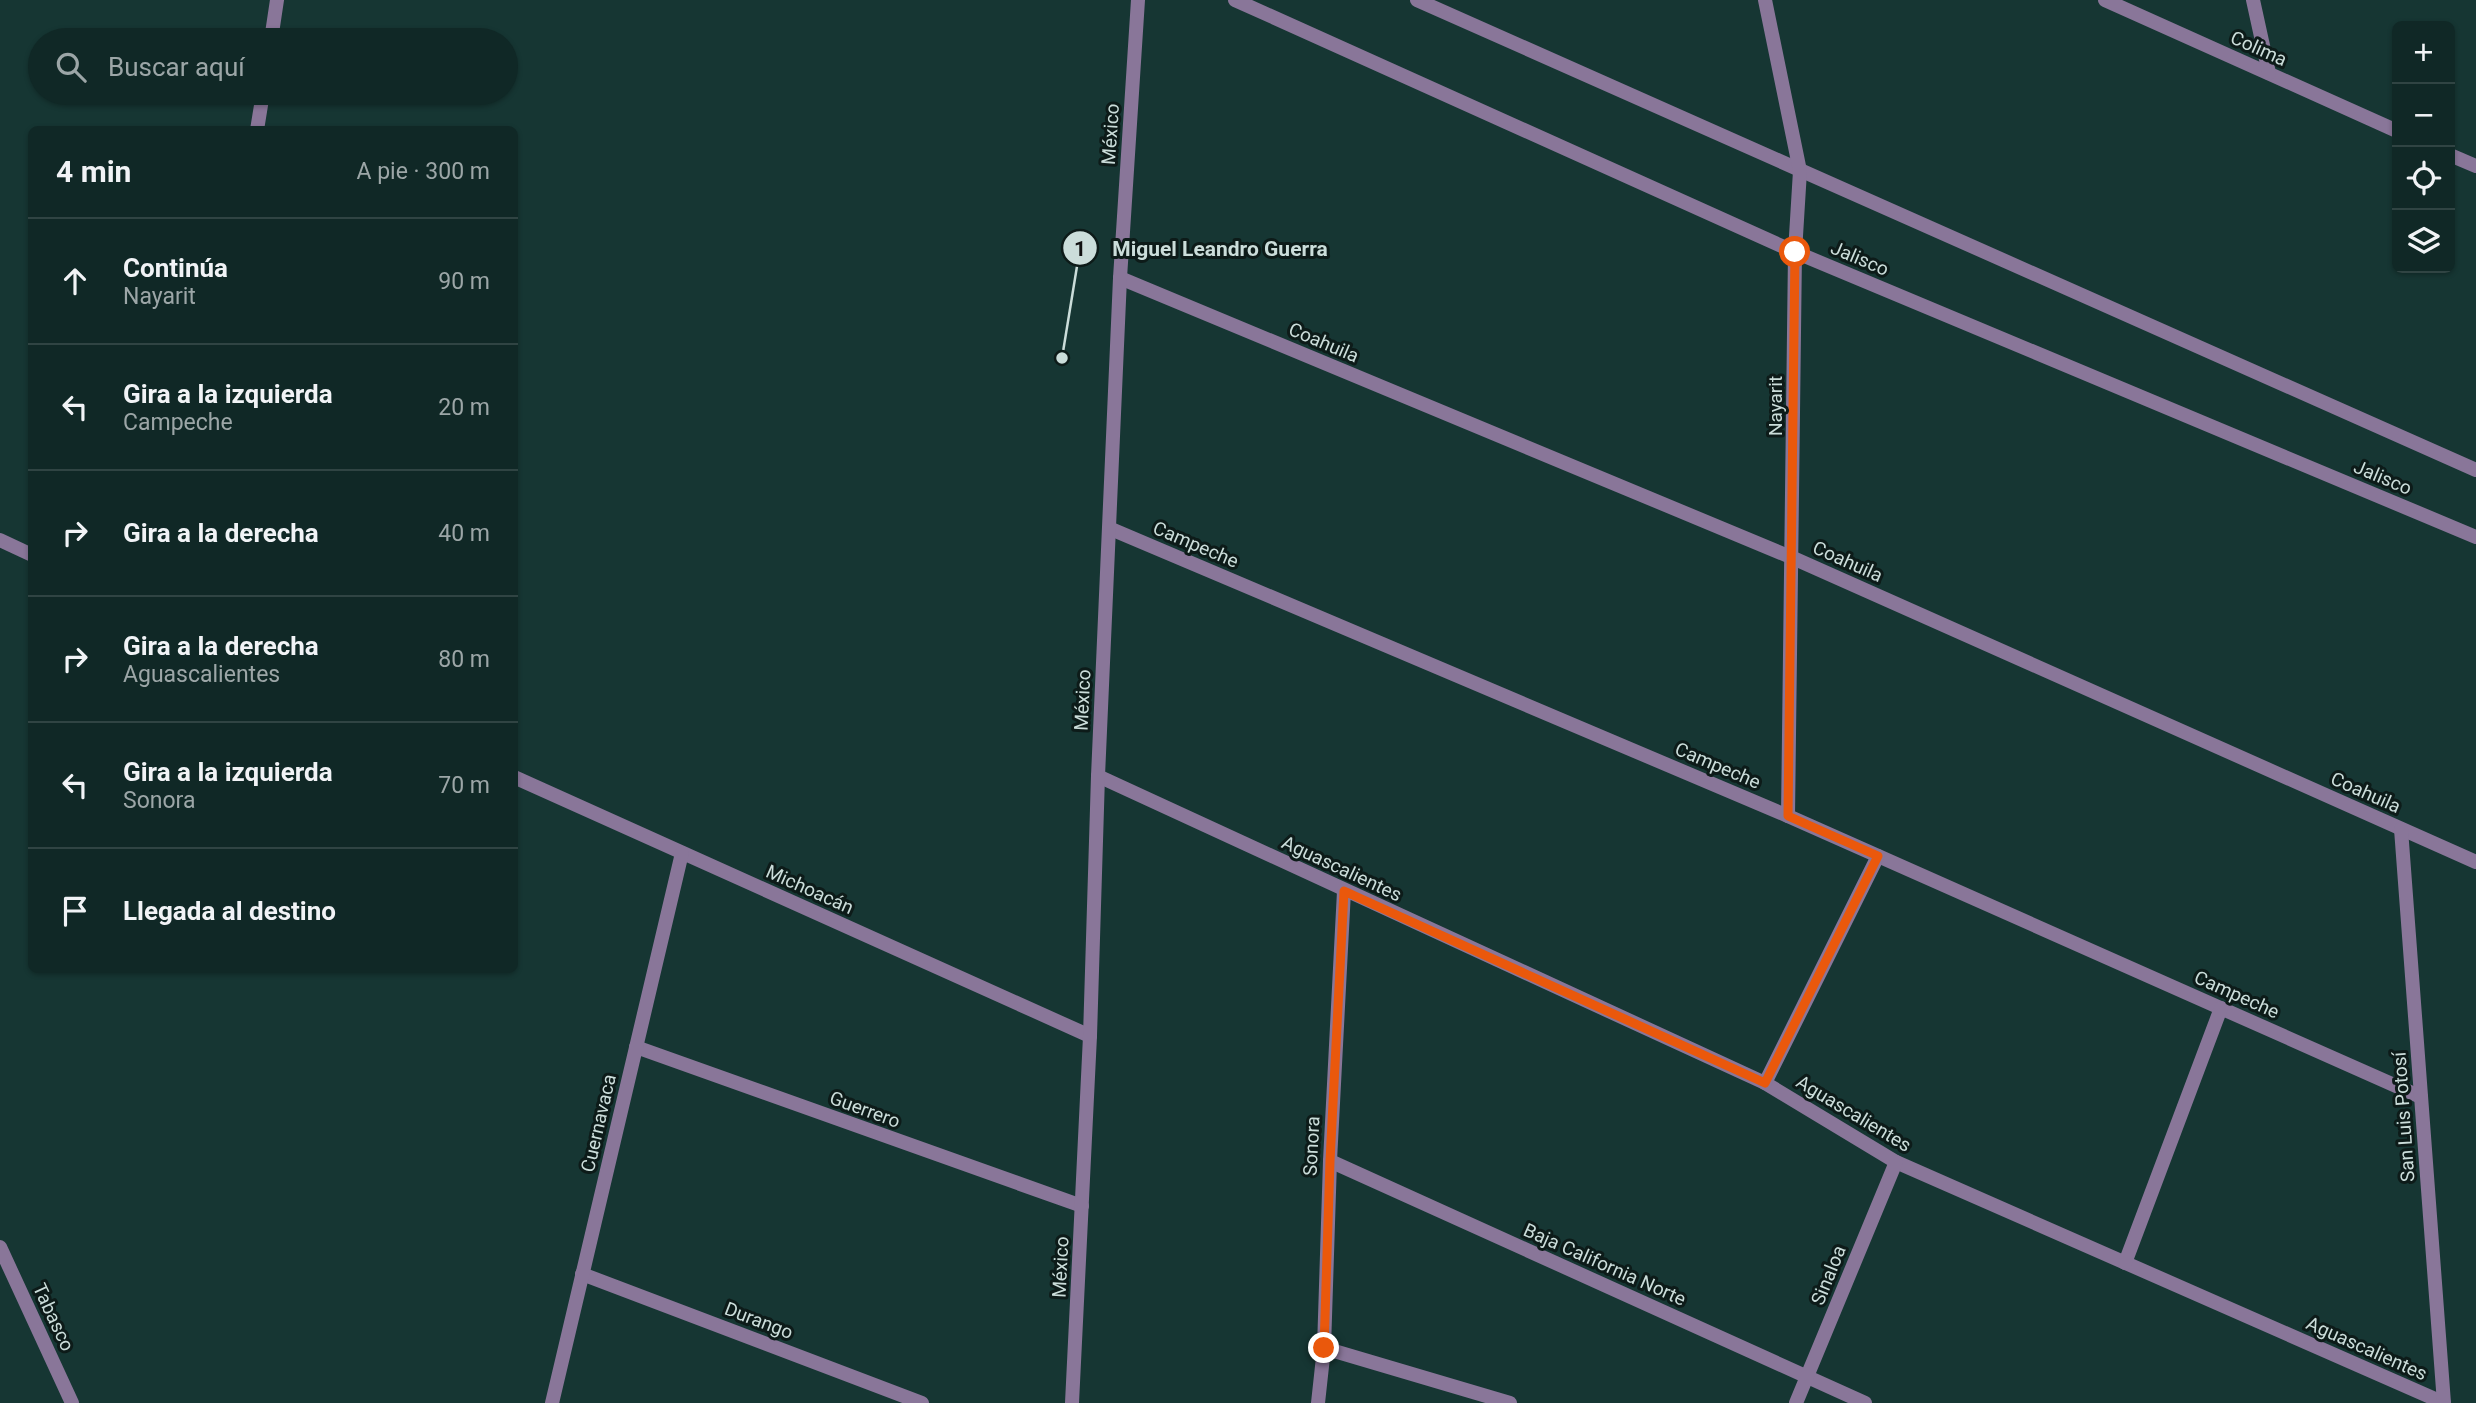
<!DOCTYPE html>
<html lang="es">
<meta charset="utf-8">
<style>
:root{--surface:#102826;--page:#1e3432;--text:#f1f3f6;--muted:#9ca6a7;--line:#304443}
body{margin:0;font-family:Roboto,sans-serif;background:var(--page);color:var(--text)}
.controls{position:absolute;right:21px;top:21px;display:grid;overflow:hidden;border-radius:10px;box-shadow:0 2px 5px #0004}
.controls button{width:63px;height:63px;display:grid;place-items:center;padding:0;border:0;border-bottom:2px solid var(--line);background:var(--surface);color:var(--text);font:35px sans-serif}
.stop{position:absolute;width:21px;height:21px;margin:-16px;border:5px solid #ea580c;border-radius:50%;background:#fff}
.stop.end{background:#ea580c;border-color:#fff;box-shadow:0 2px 7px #0008}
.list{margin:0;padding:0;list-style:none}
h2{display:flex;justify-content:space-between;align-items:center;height:91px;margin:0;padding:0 28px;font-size:30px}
h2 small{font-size:23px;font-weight:400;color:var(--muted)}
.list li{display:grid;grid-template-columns:46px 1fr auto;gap:21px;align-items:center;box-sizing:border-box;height:126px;padding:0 28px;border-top:2px solid var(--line)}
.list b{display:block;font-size:26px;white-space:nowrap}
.list p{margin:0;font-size:23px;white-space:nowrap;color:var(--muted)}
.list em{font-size:23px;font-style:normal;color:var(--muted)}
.icon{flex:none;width:38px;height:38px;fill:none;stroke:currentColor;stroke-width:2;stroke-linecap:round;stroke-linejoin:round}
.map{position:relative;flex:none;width:2476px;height:1403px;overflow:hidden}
.search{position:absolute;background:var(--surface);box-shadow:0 2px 5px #0004;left:28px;top:28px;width:490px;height:77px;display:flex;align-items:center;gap:18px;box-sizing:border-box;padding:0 24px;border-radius:38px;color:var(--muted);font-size:26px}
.panel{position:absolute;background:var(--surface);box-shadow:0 2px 5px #0004;left:28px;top:126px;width:490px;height:847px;border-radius:10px}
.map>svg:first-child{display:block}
</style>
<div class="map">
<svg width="2476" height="1403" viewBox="0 0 2476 1403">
<rect width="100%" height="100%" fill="#163633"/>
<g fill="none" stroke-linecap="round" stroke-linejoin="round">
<g stroke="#897699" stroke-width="14">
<polyline points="1235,0 1795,252 2476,537"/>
<polyline points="1417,0 2476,470"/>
<polyline points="1765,0 1800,171 1795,252 1788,816"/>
<polyline points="2105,0 2397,131"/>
<polyline points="2253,0 2269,73"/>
<polyline points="271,40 277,0"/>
<polyline points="257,130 263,93"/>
<polyline points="2450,155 2476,166"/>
<polyline points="1120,278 1793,558 2476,862"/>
<polyline points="1111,529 1788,816 2421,1097"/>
<polyline points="0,540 32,555"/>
<polyline points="1098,776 1765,1083 1896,1162 2444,1403"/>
<polyline points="514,777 1090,1036"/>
<polyline points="2401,829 2444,1403"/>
<polyline points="636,1047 1082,1206"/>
<polyline points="1765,1083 1878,856"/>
<polyline points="1330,1161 1865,1403"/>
<polyline points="0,1247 72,1403"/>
<polyline points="2125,1263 2221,1008"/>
<polyline points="582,1274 922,1403"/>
<polyline points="1324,1348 1510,1403"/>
<polyline points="552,1403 682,853"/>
<polyline points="1072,1403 1090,1036 1098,776 1120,278 1138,0"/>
<polyline points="1318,1403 1324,1348 1330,1161 1344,891"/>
<polyline points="1796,1403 1896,1162"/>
</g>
</g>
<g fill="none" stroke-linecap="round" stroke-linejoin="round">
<polyline stroke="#ea580c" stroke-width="9" points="1324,1348 1330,1161 1344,891 1765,1083 1878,856 1788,816 1795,252"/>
</g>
<g text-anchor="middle" stroke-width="6" stroke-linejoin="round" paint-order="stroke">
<g font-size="19" fill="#cbddda" stroke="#0d1b19">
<text transform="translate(2259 48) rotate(24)" y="7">Colima</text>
<text transform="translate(1110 134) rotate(-86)" y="7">México</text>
<text transform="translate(1860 258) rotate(23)" y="7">Jalisco</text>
<text transform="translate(1324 342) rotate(23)" y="7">Coahuila</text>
<text transform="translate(1775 406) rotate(-90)" y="7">Nayarit</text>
<text transform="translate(2383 477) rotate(23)" y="7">Jalisco</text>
<text transform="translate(1196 544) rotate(23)" y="7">Campeche</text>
<text transform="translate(1848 561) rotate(24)" y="7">Coahuila</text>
<text transform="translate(1082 700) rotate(-87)" y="7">México</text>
<text transform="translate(1718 765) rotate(23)" y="7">Campeche</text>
<text transform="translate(2366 792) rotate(24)" y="7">Coahuila</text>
<text transform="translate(1342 868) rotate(25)" y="7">Aguascalientes</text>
<text transform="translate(810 889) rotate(24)" y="7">Michoacán</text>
<text transform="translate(2237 994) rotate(24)" y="7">Campeche</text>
<text transform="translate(865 1109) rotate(20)" y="7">Guerrero</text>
<text transform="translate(1854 1113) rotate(31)" y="7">Aguascalientes</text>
<text transform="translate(2403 1117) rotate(-94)" y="7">San Luis Potosí</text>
<text transform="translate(598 1123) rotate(-77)" y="7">Cuernavaca</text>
<text transform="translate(1311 1146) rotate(-87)" y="7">Sonora</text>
<text transform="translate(1605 1264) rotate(24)" y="7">Baja California Norte</text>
<text transform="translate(1060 1267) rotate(-87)" y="7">México</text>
<text transform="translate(1828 1275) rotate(-68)" y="7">Sinaloa</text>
<text transform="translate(54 1317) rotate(65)" y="7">Tabasco</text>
<text transform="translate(759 1320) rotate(21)" y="7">Durango</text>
<text transform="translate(2367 1348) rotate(24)" y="7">Aguascalientes</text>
</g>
</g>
<path fill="none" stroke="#cbddda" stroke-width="2.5" d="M1062 358L1080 248"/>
<g fill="#cbddda" stroke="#0d1b19" stroke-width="2.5">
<circle cx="1062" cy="358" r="7"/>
<circle cx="1080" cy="248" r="18"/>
</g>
<g font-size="21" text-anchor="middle" font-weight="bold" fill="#111">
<text x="1080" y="256">1</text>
</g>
<g font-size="21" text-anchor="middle" font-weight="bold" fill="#cbddda" stroke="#0d1b19" stroke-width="6" stroke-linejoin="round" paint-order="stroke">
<text x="1220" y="256">Miguel Leandro Guerra</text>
</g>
</svg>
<div class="controls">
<button>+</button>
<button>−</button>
<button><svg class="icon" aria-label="locate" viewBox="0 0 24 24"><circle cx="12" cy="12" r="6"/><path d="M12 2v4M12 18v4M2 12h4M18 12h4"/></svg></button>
<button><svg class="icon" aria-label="layers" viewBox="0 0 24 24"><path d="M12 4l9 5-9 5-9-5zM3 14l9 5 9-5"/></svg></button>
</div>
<div class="stop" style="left:1795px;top:252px"></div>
<div class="stop end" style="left:1324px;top:1348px"></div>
<div class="search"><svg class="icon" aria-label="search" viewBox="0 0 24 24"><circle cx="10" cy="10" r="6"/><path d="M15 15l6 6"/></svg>Buscar aquí</div>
<section class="panel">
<h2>4 min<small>A pie · 300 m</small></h2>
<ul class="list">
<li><svg class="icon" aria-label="ahead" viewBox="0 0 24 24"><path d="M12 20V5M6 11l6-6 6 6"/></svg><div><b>Continúa</b><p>Nayarit</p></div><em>90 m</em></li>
<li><svg class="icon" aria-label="left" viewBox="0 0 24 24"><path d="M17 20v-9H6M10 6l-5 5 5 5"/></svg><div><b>Gira a la izquierda</b><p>Campeche</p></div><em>20 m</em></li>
<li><svg class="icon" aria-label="right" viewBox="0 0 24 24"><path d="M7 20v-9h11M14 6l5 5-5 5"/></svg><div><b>Gira a la derecha</b></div><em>40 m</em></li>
<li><svg class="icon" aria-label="right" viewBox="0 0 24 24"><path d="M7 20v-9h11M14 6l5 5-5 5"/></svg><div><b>Gira a la derecha</b><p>Aguascalientes</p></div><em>80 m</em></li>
<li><svg class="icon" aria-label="left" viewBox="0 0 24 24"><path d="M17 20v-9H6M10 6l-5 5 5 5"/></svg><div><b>Gira a la izquierda</b><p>Sonora</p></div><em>70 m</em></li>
<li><svg class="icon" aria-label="arrive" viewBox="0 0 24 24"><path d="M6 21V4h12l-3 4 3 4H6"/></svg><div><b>Llegada al destino</b></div></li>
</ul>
</section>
</div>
